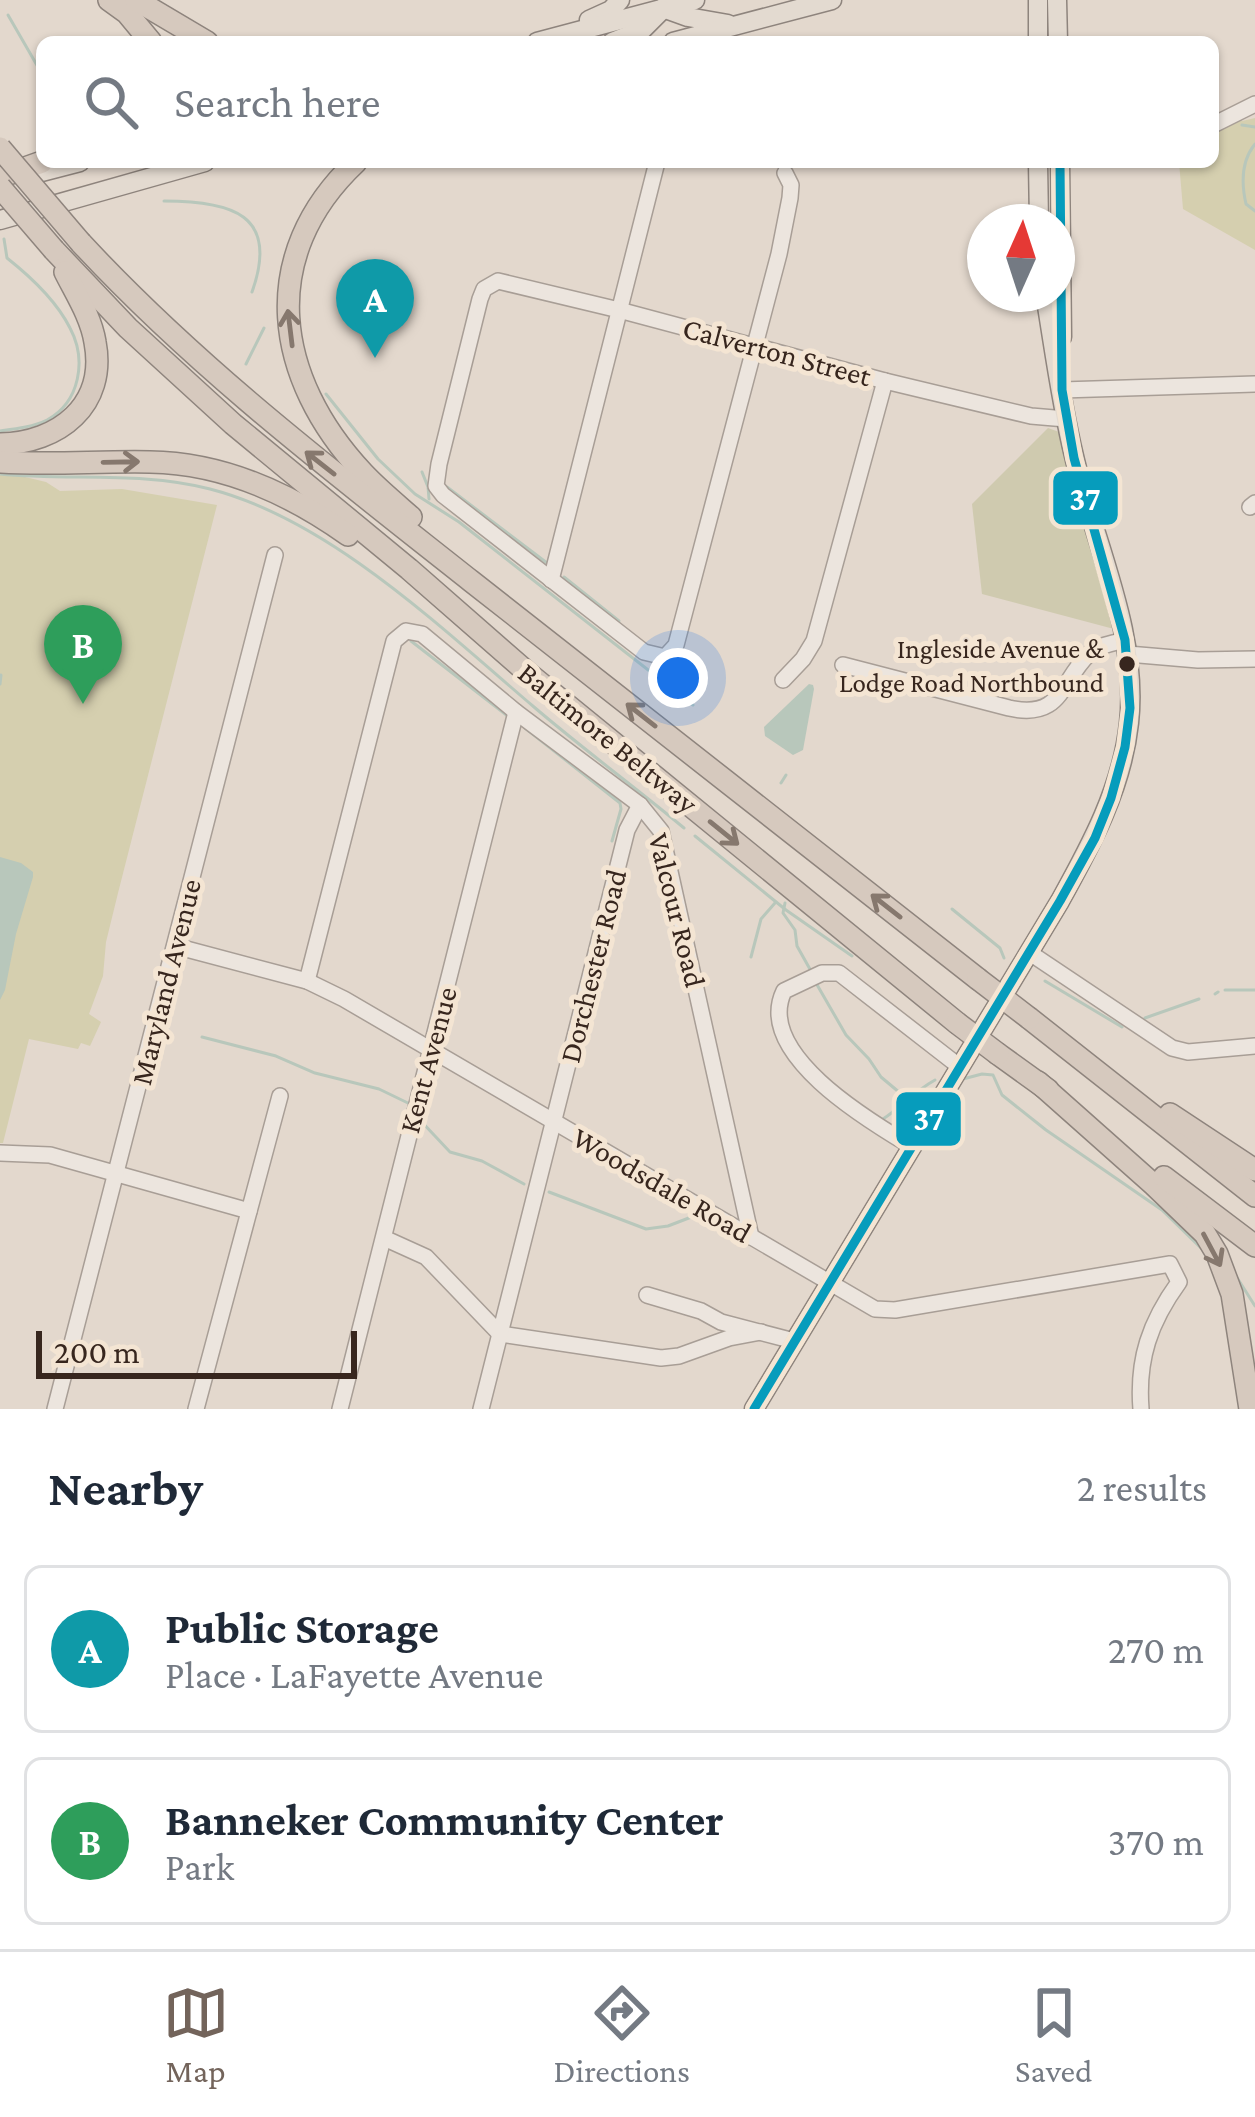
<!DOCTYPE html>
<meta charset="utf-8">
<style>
:root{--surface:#fff;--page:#f6f6f7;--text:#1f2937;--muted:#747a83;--line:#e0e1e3;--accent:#73645b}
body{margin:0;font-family:"Crimson Pro",serif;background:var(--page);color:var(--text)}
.compass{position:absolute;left:967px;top:204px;width:108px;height:108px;border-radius:50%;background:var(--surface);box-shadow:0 3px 9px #0004;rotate:3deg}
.scale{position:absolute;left:36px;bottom:30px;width:321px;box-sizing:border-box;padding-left:12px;border:6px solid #37261e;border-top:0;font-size:33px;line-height:42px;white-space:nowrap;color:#37261e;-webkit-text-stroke:9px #f4e5d3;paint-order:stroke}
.you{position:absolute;left:678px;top:678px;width:42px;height:42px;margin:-30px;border:9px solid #fff;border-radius:50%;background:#1a73e8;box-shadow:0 0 0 18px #1a73e833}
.badge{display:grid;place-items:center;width:78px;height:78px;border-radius:50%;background:var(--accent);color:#fff;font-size:39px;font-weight:700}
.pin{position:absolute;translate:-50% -99px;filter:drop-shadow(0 3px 6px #0008)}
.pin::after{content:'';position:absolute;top:63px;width:42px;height:36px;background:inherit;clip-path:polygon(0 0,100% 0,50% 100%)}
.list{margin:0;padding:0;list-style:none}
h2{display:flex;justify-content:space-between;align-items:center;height:156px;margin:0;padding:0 48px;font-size:51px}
h2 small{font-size:39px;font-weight:400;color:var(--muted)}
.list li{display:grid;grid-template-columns:78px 1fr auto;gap:36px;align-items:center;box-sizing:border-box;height:168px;margin:0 24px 24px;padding:0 24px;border:3px solid var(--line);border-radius:18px}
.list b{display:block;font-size:45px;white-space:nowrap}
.list p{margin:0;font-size:39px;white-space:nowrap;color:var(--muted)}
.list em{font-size:39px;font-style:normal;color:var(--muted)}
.icon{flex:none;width:66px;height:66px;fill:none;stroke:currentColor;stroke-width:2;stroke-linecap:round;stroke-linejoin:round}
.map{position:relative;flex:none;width:1255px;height:1409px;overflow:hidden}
.search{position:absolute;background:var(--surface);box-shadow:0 3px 9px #0004;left:36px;right:36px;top:36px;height:132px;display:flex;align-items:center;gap:30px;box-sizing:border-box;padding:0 42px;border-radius:18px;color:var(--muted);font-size:45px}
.sheet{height:540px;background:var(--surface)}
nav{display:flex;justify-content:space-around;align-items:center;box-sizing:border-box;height:168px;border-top:3px solid var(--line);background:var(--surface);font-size:33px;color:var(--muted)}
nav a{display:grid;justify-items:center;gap:6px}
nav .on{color:var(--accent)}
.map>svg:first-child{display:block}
</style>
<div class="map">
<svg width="1255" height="1409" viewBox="0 0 1255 1409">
<rect width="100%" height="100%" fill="#e3d8cd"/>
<g fill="#d5cfaf">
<polygon points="1240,118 1242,121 1255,118 1255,250 1183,209 1179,162 1213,162 1213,128"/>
<polygon points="0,471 46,482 60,491 122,489 217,505 118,893 106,942 103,976 89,1014 101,1022 90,1046 81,1043 78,1049 29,1039 3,1143 0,1143"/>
</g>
<polygon fill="#cfcaaf" points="1048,428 1059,432 1063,441 1114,629 982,594 972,504"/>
<g fill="#b8c7bb">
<polygon points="809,684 813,685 814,689 803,750 793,755 765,736 764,727"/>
<polygon points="0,857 21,863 33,872 33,877 16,934 5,990 0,1000"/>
</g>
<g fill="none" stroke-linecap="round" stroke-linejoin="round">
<g stroke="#b8c7bb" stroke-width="3">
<polyline points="8,15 42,74"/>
<polyline points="1242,125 1255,127"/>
<path d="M 1255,144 C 1241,161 1241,182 1246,204 L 1255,211"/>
<path d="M 164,201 C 231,201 280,214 252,292"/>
<polyline points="246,364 264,328"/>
<polyline points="326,394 378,459 415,494 459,522 693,705"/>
<path d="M 0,431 C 15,429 33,427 47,420 C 80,402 87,360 70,328 C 56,300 31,277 7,258 L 4,239"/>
<polyline points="422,472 428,487 429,499"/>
<path d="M 0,474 C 70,481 141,471 210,489 C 330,520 441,628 534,707 C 583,749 635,787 684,828"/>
<polyline points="447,487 547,563"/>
<polyline points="564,577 619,621"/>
<polyline points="411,641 509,717"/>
<polyline points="0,684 1,675"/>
<polyline points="525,728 620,803 621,809 612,841"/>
<polyline points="781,783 786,775"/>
<polyline points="695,836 786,910 852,956"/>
<polyline points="785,903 783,913 795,930 797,946 811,971"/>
<polyline points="952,909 1000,948 1004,958"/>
<polyline points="751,957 761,919 775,903"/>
<polyline points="1045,981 1122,1027"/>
<polyline points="816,983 846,1035 869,1059 881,1077 906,1098"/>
<polyline points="1225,990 1255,990"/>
<polyline points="1215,994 1218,992"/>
<polyline points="1145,1018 1199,999"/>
<polyline points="202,1037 276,1056 315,1073 379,1089 410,1104"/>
<polyline points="963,1079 982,1074 993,1075 1002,1095 1046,1130 1162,1210 1203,1250"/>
<polyline points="419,1119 450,1152 482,1161 524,1184"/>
<path d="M 883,1119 C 901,1107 915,1091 935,1080"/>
<polyline points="549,1192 646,1229 668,1226 694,1216"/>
<polyline points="1236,1276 1255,1306"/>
</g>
<defs>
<g id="minor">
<polyline points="1213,125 1255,104"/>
<polyline points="785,173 791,185 790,198 779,254 676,645 665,657 644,652 443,495 436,486 439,464 480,299 484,289 498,281 619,310 885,381 1031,416 1066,419"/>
<polyline points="1062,390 1255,384"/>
<polyline points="1250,507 1255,503"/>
<polyline points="551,580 657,162"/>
<polyline points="1128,654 1198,660 1255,659"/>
<path d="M 843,665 L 1009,708 C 1063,720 1060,681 1089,654 C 1098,645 1114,643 1125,640"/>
<polyline points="783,680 803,659 814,641 885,381"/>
<path d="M 175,946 L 307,981 L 344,999 L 875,1309 L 895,1310 L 1170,1264 L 1179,1282 C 1150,1322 1137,1359 1141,1409"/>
<polyline points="1030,953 1172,1048 1188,1052 1255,1046"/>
<polyline points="307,981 394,641 406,631 422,634 516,712 640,805 661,831 751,1237"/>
<path d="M 911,1146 C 869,1121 754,1053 784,991 L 822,973 L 839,973 L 960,1067"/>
<polyline points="0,1153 50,1155 249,1211"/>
<polyline points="384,1238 426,1257 500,1334 661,1358 679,1356 729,1338 761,1332"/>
<polyline points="647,1295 701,1311 721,1322 794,1341"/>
<polyline points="55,1409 275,555"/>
<polyline points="196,1409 280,1096"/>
<polyline points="340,1409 516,712"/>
<polyline points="481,1409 627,830 640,805"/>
</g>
<g id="major">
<polyline points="1038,0 1038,42"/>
<polyline points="1057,0 1058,42"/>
<polyline points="663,8 688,17 728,24"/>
<polyline points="589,20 611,10 620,0"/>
<polyline points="537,42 695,0"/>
<polyline points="612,42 642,30 662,10"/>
<polyline points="673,42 832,0"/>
<polyline points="1038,162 1039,222"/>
<polyline points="1060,162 1062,337"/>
<polyline points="26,176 80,162"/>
<polyline points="0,220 205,162"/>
<path d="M 754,1409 L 1060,901 C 1091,845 1122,788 1129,723 C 1139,632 1094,543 1074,456 C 1061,403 1054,348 1045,294"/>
</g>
<g id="highway">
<polyline points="109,0 127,13 151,42"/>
<polyline points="136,0 207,42"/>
<path d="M 356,162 C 256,256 274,378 363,473 C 378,489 395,503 411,517"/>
<polyline points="0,177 42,162"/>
<path d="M 81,243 C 199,370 336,474 471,581 C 640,714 809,846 978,979"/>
<polyline points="54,250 128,328 233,424 409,569 529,674 957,1023"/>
<path d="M 0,444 C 59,443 107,405 95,342 C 91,317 76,294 65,272"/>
<path d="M 0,462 C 50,465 100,461 150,462 C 224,463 289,493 348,535"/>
<polyline points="1029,1018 1255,1196"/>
<polyline points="998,1054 1048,1090"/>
<polyline points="1038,1082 1154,1185 1205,1234 1217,1254 1232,1294 1250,1409"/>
<polyline points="1170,1114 1255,1170"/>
<polyline points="1164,1177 1255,1246"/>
</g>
</defs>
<use href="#minor" stroke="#a89e96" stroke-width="18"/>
<use href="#major" stroke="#8e847d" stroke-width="21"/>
<use href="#highway" stroke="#8e847d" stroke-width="24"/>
<use href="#minor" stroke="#ece5de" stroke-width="15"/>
<use href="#major" stroke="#e3dad0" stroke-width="18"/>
<use href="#highway" stroke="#d6c9be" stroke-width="21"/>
<defs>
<g id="highway-bridge">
<polyline points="0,148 81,243"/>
<polyline points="0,187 54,250"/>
<polyline points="978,979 1029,1018"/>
<polyline points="957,1023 998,1054"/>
</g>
</defs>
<use href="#highway-bridge" stroke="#8e847d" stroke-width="24" stroke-linecap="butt"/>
<use href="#highway-bridge" stroke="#d6c9be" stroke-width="21"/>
<defs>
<polyline id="bus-1" points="754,1409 1060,901 1095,838 1111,798 1125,747 1130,708 1125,640 1074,458 1062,390 1060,162"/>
</defs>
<use href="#bus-1" stroke="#f4e5d3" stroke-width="18"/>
<use href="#bus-1" stroke="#069cbc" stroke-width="9"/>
</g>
<defs><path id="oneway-shaft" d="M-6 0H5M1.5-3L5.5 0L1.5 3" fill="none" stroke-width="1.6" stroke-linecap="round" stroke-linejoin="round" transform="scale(3)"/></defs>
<g stroke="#86786e">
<use href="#oneway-shaft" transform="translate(290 328) rotate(-97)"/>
<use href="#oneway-shaft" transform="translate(121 462) rotate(-1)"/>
<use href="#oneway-shaft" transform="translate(320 463) rotate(-142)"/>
<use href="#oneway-shaft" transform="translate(641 715) rotate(-142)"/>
<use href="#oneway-shaft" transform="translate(724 833) rotate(39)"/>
<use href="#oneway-shaft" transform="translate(886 906) rotate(-142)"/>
<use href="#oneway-shaft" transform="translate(1212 1250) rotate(62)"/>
</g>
<circle fill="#37261e" stroke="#f4e5d3" stroke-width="4.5" cx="1127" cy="664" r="10"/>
<g text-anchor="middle" stroke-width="10" stroke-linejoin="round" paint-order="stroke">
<g font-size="27" fill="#37261e" stroke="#f4e5d3" text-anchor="end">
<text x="1104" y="658">Ingleside Avenue &amp;<tspan x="1104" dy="34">Lodge Road Northbound</tspan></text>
</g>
<g font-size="30" fill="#37261e" stroke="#f4e5d3">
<text transform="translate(777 352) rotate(15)" y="10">Calverton Street</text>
<text transform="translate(608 738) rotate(39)" y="10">Baltimore Beltway</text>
<text transform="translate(677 910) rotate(76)" y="10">Valcour Road</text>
<text transform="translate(593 966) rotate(-76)" y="10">Dorchester Road</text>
<text transform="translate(166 982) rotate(-76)" y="10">Maryland Avenue</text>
<text transform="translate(428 1060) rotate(-75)" y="10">Kent Avenue</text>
<text transform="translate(662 1185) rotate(30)" y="10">Woodsdale Road</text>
</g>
</g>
<g stroke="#f4e5d3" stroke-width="4.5">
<rect x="1051" y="469" width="69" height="58" rx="12" fill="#069cbc"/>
<rect x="894" y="1090" width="69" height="58" rx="12" fill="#069cbc"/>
</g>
<g font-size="33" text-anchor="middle" font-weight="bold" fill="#fff">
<text x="1085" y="510">37</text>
<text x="929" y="1130">37</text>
</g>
</svg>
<svg class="compass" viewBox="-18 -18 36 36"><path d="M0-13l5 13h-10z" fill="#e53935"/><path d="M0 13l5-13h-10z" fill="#747a83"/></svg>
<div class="scale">200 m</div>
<div class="you"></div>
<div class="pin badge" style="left:375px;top:358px;background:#0f9aa8">A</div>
<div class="pin badge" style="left:83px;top:704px;background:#2e9e5b">B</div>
<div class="search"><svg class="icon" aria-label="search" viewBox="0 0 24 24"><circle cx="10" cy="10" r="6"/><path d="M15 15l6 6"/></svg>Search here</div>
</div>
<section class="sheet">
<h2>Nearby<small>2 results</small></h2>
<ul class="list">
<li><span class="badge" style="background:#0f9aa8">A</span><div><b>Public Storage</b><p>Place · LaFayette Avenue</p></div><em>270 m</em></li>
<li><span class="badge" style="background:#2e9e5b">B</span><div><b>Banneker Community Center</b><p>Park</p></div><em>370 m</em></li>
</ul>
</section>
<nav>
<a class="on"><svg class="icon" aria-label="map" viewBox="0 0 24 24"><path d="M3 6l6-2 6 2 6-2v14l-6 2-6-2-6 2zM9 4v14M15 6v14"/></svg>Map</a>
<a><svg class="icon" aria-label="directions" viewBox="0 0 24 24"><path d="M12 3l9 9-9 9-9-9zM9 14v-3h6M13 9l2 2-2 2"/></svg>Directions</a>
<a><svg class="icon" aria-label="saved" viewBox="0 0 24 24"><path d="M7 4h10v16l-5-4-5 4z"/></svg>Saved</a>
</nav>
